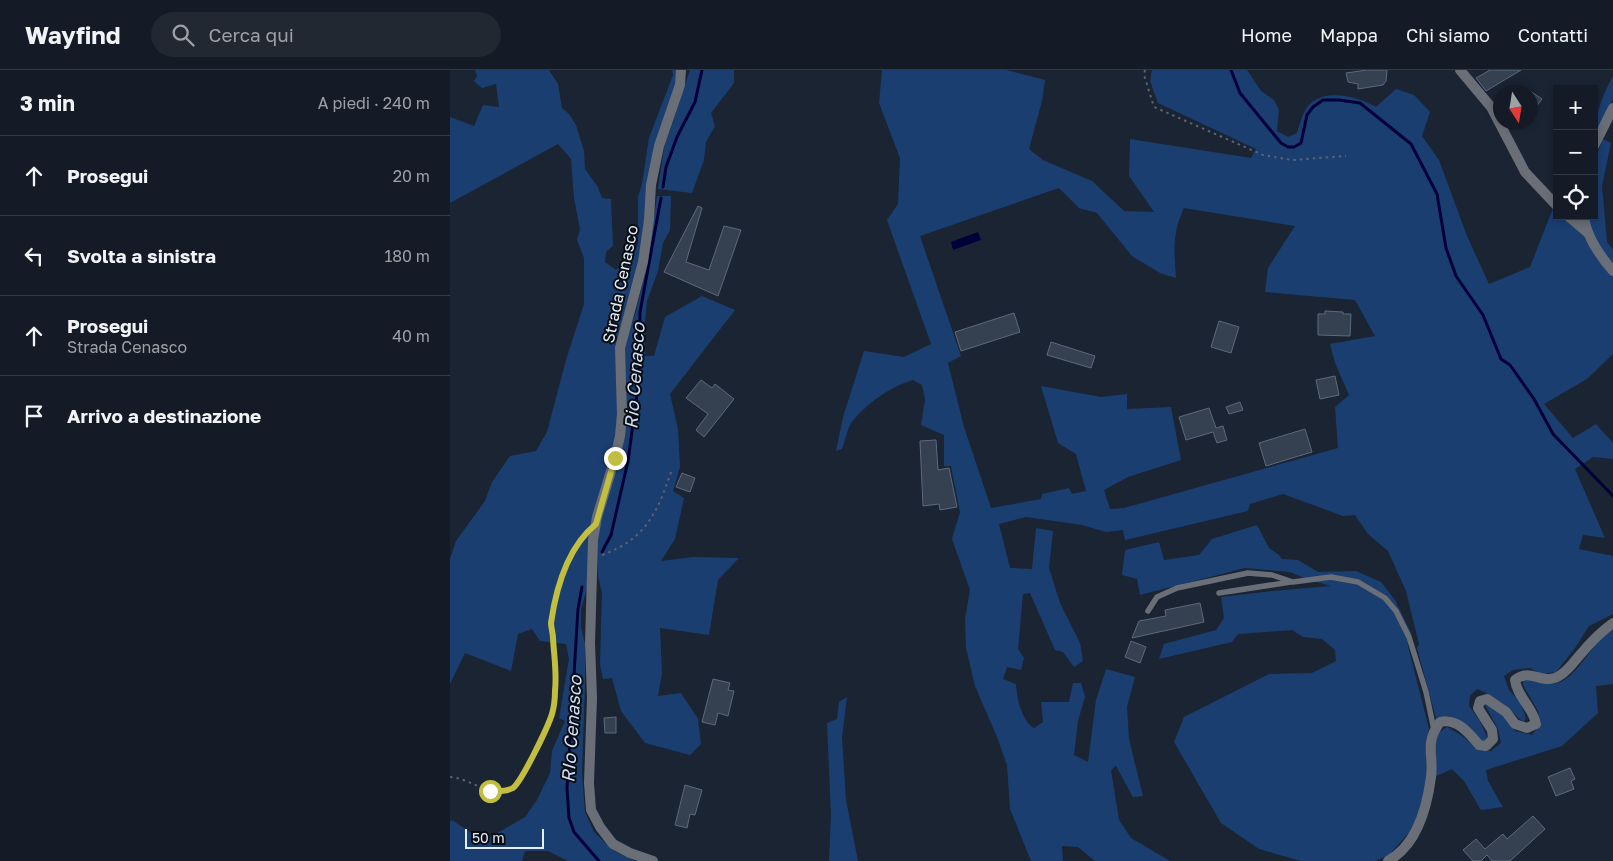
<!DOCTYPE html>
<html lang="it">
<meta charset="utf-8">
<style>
:root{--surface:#141b26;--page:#212832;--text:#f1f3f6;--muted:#9da1a7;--line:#333943}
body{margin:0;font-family:"Golos Text",sans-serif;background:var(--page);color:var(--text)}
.controls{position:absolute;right:15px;top:15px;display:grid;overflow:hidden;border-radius:0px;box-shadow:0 2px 8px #0003}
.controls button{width:45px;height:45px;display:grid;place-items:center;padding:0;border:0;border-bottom:1px solid var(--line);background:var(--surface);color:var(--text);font:25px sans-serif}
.compass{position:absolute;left:1043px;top:15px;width:45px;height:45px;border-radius:50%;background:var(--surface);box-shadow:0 2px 8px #0003;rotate:168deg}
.scale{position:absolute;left:15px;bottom:12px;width:79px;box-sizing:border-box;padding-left:5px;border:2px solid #e6edf7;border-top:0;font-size:14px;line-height:18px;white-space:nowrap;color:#e6edf7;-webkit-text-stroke:4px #090d14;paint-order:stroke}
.stop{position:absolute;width:15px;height:15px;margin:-11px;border:4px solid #c1be40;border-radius:50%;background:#fff}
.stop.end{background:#c1be40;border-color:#fff;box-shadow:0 1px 5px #0008}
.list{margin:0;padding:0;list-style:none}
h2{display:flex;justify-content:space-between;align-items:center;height:65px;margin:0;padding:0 20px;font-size:21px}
h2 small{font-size:16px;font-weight:400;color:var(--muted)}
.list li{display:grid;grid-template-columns:32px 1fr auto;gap:15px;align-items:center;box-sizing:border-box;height:80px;padding:0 20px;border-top:1px solid var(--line)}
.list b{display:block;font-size:19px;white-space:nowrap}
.list p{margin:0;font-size:16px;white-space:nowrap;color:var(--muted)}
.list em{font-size:16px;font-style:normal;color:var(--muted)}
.icon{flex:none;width:28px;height:28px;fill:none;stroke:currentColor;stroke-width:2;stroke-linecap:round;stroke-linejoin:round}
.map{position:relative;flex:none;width:1163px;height:791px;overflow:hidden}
header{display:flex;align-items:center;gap:30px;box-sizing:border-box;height:70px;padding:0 25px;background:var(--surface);border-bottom:1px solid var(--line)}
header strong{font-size:24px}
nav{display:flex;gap:28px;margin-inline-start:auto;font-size:18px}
.search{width:350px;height:45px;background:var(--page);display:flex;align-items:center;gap:12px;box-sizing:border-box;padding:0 18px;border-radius:28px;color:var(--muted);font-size:19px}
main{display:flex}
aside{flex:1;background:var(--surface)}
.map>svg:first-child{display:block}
</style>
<header>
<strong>Wayfind</strong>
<div class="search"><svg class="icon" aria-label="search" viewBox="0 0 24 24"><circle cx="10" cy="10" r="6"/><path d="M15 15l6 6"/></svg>Cerca qui</div>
<nav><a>Home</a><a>Mappa</a><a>Chi siamo</a><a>Contatti</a></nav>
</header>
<main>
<aside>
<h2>3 min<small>A piedi · 240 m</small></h2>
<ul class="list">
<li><svg class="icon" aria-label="ahead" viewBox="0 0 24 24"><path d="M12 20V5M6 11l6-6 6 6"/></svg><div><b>Prosegui</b></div><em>20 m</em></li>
<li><svg class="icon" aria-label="left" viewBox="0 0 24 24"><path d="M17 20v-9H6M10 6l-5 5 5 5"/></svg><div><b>Svolta a sinistra</b></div><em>180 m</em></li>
<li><svg class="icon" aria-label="ahead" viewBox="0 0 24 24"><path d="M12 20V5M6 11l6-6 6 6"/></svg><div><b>Prosegui</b><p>Strada Cenasco</p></div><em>40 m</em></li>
<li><svg class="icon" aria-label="arrive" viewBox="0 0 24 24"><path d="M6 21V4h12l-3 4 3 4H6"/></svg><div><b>Arrivo a destinazione</b></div></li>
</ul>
</aside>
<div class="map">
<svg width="1163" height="791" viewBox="0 0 1163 791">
<rect width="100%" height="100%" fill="#1a2433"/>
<g fill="#1b3e71" fill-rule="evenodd">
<polygon points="25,0 99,0 108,14 112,38 119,44 126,55 134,81 135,99 148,117 152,128 161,129 163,176 156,182 155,192 166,200 178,190 188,175 188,127 192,114 199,68 223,5 222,0 229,0 194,151 190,192 167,276 169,345 161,387 141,452 138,516 131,539 131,558 135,574 135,615 132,702 135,742 144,762 164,781 185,791 118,791 98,781 75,781 72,791 0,791 0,752 2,750 23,764 35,770 75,747 87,730 100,703 102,681 115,651 109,648 119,589 116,574 90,571 82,559 68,564 61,601 15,583 0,614 0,489 6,471 35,431 42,412 60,386 86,381 97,362 116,290 134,234 134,188 127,170 130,159 124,128 121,89 108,74 0,133 0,47 24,56 33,35 49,37 46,14 32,18 24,11 27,6"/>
<polygon points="240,0 284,0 284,13 261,43 265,56 256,72 254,90 242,123 208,119 214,78"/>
<path d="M 432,0 L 556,0 L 595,10 L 592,31 L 579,79 L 593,90 L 642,111 L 674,141 L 704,142 L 679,106 L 680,69 L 801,88 L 806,79 L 708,33 L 700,11 L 702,0 L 797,0 L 811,21 L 824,30 L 829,40 L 827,61 L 838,67 L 847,63 C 850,54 853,40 860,34 C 877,18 908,27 926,37 L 946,19 L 964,25 L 980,42 L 972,66 L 989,90 L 1017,166 L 1039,214 L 1080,197 L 1107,128 L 1107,146 L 1144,146 L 1144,92 L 1153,69 L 1161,73 L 1152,116 L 1157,172 L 1163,180 L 1163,284 L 1137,309 L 1094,334 L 1123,368 L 1146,354 L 1163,373 L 1163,389 L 1143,387 L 1125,399 L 1155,468 L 1133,465 L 1129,479 L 1163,486 L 1163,544 L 1139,556 L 1125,578 L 1106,602 L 1091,604 L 1080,598 L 1063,600 L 1054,606 L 1059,620 L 1070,632 L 1076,648 L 1074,652 C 1069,649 1067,646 1062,642 C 1052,632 1040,624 1027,619 L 1020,626 L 1019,636 L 1030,651 L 1037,667 L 1034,671 C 1020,668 1014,648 998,646 C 995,646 989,647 986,648 L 967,578 L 969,574 L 956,521 L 938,481 L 918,464 L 905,445 L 893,446 L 833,424 L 800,434 L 798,441 L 675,470 L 673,460 L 656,462 L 632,455 L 576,447 L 549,454 L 560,498 L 582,499 L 586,458 L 603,461 L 599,498 L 610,533 L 630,573 L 633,591 L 624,597 L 613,582 L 605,580 L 580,523 L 573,524 L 568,579 L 574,588 L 571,600 L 557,597 L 553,609 L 566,614 C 567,628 571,650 584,658 L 593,652 L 591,632 L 619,632 L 623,613 L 631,613 L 635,627 L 628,651 L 624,685 L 638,692 L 646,630 L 656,599 L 685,607 L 677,637 L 679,669 L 693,726 L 683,727 L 666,696 L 661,700 L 669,750 L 681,768 L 720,791 L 645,791 L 628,777 L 612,776 L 613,791 L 581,791 L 560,739 L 557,695 L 547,667 L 525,616 L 516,578 L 515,549 L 520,520 L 502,469 L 510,442 L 501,396 L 494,396 L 494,365 L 471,355 L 475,330 L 472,315 L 463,310 C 440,317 417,333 402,352 C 397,359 395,371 392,379 L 386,381 L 393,347 L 414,281 L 454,287 L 481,274 L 437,150 L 448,134 L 450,88 L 429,33 ZM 609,118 L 629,138 L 647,143 L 682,186 L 710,203 L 726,208 C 724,180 722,164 734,138 L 845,156 L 818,198 L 815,222 L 905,230 L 925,266 L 880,274 L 885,293 L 899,325 L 885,337 L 888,378 L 674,438 L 660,439 L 654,420 L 678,407 L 731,390 L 721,337 L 677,339 L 677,324 L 651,327 L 591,316 L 608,373 L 626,384 L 636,421 L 622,424 L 619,418 L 592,424 L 591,429 L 541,438 L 514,357 L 498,293 L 511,286 L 470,166 Z"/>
<path d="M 1163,6 L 1163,29 L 1144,67 C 1144,46 1153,24 1163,6 Z"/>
<polygon points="207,126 221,126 220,160 213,173 208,201 197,231 195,252 195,286 204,286 215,247 252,226 285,240 220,324 228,359 230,397 223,421 234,428 225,469 211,491 243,487 289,488 268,510 259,565 210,558 212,603 208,626 231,623 248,649 251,674 240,685 195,673 171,641 162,608 153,609 150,594 152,523 148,506 147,477 151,449 169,392 174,368 174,278 186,241 198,191"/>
<polygon points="807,455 819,478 829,485 832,489 848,490 868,502 906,501 931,512 945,530 962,565 957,566 958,576 979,659 976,671 977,705 972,734 963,758 939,785 925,791 851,791 809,779 771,753 724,672 734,647 819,604 862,603 886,591 885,580 872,569 853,567 842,560 788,564 782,572 709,589 714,574 766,560 774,548 771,527 822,521 881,516 859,510 840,502 795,498 690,525 687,509 672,505 675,480 709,472 714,490 749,485 762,469"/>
<path d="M 1163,559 L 1163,614 L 1146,616 L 1148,643 L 1112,676 L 1036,700 L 1038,711 L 1053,737 L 1031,740 L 1014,711 L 1002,699 L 984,707 L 984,673 L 988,663 L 997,657 L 1011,665 L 1027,679 L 1041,681 L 1051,673 L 1048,659 L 1035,635 L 1037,634 L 1052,645 L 1065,661 L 1082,665 L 1091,653 L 1088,641 L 1073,615 L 1073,609 C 1085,609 1095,615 1107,613 C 1123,610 1140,580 1150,569 C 1154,565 1159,562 1163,559 Z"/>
<polygon points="397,627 392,667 396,730 408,791 379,791 381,745 377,653 387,649 389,632"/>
</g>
<polygon fill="#000039" points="528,162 531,170 503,180 501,172"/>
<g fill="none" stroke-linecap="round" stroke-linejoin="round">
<g stroke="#000039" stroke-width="3">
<polyline points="781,0 790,23 831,73 838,77 844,77 851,73 857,45 863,37 873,30 889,30 910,33 961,74 987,124 996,178 1006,206 1033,245 1051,289 1060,295 1084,329 1103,364 1163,426"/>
<polyline points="213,117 216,97 227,67 245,32 252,0"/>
<polyline points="152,482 161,465 178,391 189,309 190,242 211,128"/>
<polyline points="132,517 128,539 117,718 119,748 124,762 149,791"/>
</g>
</g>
<g fill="#354051" stroke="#5d6a7c">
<polygon points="917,0 937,0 936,11 933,15 908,19 908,14 898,12 896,3"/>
<polygon points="1040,0 1071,0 1036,21 1026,8"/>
<polygon points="1080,21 1092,29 1080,45"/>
<polygon points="248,136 252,138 236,192 259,200 274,156 291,160 268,226 214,202"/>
<polygon points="875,241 893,242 893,244 901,244 900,266 868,265 868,244 875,244"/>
<polygon points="564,243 570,262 511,281 505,262"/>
<polygon points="769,251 789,257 781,283 761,277"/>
<polygon points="601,272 645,286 641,298 597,285"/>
<polygon points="885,306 889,325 870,329 866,310"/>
<polygon points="251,310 262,318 265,314 284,329 254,367 246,360 258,344 236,328"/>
<polygon points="790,332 793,340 779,344 776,337"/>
<polygon points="759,338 766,358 773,356 777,370 767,373 763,362 736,370 729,347"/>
<polygon points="855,359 862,382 816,396 809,373"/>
<polygon points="486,370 488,400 499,398 507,437 490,440 489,434 473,436 470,371"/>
<polygon points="232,403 245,408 240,422 226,417"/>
<polygon points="750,533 754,552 682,568 689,551 716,546 715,540"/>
<polygon points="681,571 696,577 690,593 675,587"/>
<polygon points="263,609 280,613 278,620 284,621 278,646 268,643 265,655 252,652"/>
<polygon points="166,647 166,663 155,663 154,648"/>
<polygon points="1120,698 1125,709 1121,711 1124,719 1106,726 1098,707"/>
<polygon points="235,715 252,720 245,745 240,744 237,758 225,755"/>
<polygon points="1083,746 1095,759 1060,791 1042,791 1037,785 1031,791 1023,791 1013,780 1026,769 1035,779 1053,764 1057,769"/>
</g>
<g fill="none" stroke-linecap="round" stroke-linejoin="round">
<g stroke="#5a6371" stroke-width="2" stroke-dasharray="2.5 4" stroke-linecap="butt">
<polyline points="695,0 694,5 704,37 813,85 842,90 896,86"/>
<path d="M 152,485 C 196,469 207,443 221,402"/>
<path d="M 0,707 C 19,708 36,725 55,721 C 69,717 75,701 81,689 C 85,679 93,669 97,659 C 104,640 107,619 106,599 C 105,586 100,566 101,553 C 104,524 115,492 132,468"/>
</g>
<g stroke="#6a6f77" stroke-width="5.5">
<polyline points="769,523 841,512"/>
<polyline points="698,541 707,527 727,518 798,503 822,505 843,512 881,507 908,512 935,528 946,541 959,567 976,622 984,660"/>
</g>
<g stroke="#6a6f77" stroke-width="10">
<polyline points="1010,0 1041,37 1075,102 1107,136"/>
<polyline points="1144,76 1163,38"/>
<polyline points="1118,146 1138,163"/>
<path d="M 1134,146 C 1136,167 1150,186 1163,201"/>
<polyline points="203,791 180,783 163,774 150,757 141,740 139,713 142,628 140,573 143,470 147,447 165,388 170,366 172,344 170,278 193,192 199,150 201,115 209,76 230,15 231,0"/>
<path d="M 938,791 C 967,775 977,738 981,707 C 984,684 974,674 990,652 C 1007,648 1019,663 1029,675 L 1036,676 L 1043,669 L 1042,660 L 1028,638 L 1030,631 L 1037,629 L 1056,642 L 1065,654 L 1077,658 L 1086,654 C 1083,637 1067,627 1065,610 C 1081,597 1092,616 1109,606 C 1118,601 1123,593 1129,586 C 1139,574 1150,562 1163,553"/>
</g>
</g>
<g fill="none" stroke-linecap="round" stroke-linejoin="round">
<path stroke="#c1be40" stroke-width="6" d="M 40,721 C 48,721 56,722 63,718 C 72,711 98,657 102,644 C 104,637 105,629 105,621 C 107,603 104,586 103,568 C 103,563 101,558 101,553 C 106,518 118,477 146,454 L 165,388"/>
</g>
<g text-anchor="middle" stroke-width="4" stroke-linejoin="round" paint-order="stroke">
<g font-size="16" fill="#e6edf7" stroke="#090d14">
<text transform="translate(170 214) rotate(-78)" y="6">Strada Cenasco</text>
</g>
<g font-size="18" font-style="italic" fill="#d2dff2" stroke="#090d14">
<text transform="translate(185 306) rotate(-86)" y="6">Rio Cenasco</text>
<text transform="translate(122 659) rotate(-86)" y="6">RIo Cenasco</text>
</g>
</g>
</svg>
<div class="controls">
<button>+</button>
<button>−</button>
<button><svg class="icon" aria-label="locate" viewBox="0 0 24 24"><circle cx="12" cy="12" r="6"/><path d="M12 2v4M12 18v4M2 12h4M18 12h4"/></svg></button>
</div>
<svg class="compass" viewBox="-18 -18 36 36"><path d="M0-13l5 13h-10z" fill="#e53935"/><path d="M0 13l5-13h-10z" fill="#9da1a7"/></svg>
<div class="scale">50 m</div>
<div class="stop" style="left:40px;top:721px"></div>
<div class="stop end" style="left:165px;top:388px"></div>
</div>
</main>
